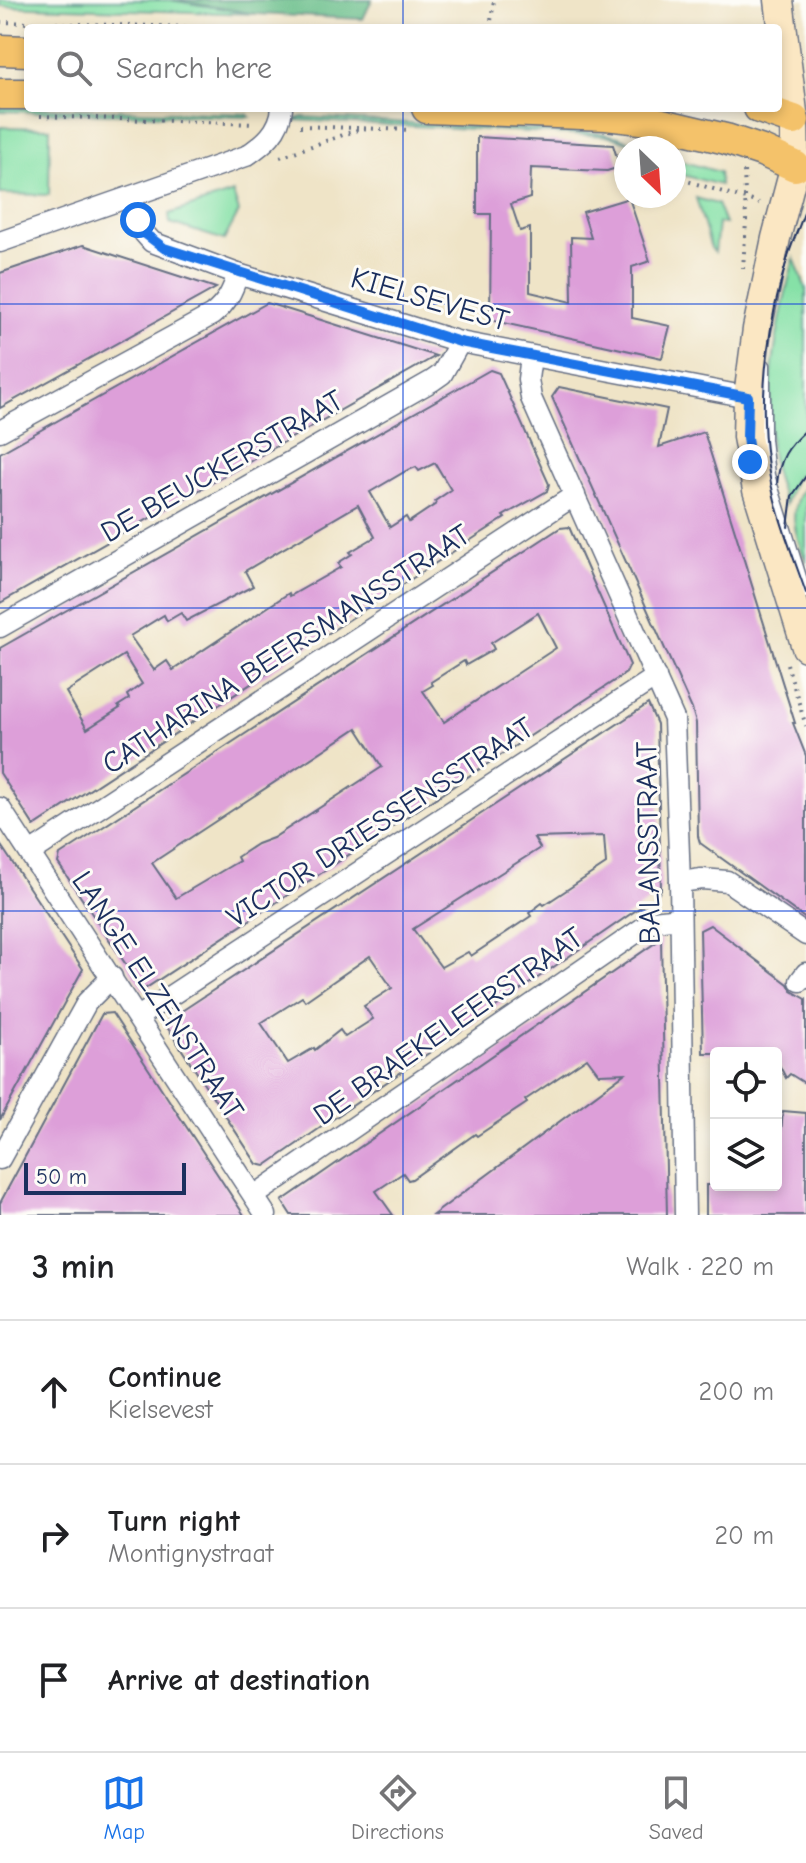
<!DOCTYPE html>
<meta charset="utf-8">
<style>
:root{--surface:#fff;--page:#f6f6f6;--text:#202124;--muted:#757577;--line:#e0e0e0;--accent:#1a73e8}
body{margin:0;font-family:"Comic Neue",sans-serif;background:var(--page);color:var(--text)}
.controls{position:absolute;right:24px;bottom:24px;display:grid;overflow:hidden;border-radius:8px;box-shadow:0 4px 12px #0003}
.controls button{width:72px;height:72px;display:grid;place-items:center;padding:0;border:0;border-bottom:2px solid var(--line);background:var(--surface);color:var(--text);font:40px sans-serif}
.compass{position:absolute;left:614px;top:136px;width:72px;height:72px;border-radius:50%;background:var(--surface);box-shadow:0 4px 12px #0003;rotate:155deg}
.scale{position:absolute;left:24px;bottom:20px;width:162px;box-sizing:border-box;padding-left:8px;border:4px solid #1b2f5e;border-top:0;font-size:22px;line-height:28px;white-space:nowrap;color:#1b2f5e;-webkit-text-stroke:6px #fdfcf7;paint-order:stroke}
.stop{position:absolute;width:24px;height:24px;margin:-18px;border:6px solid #1a73e8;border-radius:50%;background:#fff}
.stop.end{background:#1a73e8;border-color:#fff;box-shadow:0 2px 8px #0008}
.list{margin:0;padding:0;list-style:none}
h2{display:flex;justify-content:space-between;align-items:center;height:104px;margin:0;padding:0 32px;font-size:34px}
h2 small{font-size:26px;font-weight:400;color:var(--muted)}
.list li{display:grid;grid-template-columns:52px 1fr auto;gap:24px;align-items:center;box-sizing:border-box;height:144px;padding:0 32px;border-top:2px solid var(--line)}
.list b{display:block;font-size:30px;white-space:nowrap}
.list p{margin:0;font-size:26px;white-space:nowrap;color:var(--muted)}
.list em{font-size:26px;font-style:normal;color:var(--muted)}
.icon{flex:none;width:44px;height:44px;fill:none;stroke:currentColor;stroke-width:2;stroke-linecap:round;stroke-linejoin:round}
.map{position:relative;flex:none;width:806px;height:1215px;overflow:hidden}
.search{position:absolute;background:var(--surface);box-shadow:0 4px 12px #0003;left:24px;right:24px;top:24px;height:88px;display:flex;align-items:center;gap:20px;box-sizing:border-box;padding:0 28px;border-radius:8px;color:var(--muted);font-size:30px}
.sheet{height:536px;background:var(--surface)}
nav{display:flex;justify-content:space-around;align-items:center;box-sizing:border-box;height:112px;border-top:2px solid var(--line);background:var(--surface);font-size:22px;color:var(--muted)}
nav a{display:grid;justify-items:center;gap:4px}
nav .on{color:var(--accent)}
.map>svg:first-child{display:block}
</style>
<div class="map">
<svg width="806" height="1215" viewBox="0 0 806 1215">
<rect width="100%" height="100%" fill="#fdfcf7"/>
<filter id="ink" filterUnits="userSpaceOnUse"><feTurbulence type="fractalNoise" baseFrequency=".0125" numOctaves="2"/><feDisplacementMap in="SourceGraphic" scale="16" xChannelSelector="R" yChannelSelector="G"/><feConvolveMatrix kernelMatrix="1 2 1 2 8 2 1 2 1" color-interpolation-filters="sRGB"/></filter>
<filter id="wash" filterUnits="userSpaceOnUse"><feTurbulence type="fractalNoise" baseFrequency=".006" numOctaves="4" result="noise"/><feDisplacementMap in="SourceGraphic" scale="32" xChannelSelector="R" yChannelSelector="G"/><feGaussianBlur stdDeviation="1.8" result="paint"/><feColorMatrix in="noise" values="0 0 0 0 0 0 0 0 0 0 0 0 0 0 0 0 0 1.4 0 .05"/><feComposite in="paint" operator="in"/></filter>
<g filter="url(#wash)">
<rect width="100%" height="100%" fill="#efe4c7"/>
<g fill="#86e1a7" stroke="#508882" stroke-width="2">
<polygon points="0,0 171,0 256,14 0,6"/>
<polygon points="0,107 247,114 250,117 0,111"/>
<polygon points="302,117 602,133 619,137 644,148 610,136 294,120"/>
<polygon points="0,127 50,128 49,195 0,194"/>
<polygon points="674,159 719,172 720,185 675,173"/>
<polygon points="233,193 239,212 224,240 170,223 169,214"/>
<polygon points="696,198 717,204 725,224 718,223 715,252 711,248"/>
<path d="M 794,258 L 806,289 L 806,468 L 794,480 L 785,505 C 782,494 777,481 774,469 C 761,404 778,322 794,258 Z"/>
<path d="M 806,484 L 806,562 C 795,535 786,508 806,484 Z"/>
</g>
<polygon fill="#6cbf8c" stroke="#447775" stroke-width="2" points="172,0 372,0 363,19 256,14"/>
<g id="blocks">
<g fill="#dd9fd9" fill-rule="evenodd">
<polygon points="477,137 613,145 620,167 607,171 531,168 530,198 511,204 520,231 530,228 530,292 572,302 571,237 591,238 583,212 629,198 650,261 632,267 632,318 670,326 662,358 490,320 491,214 477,214"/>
<polygon points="83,245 216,288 0,408 0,273"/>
<polygon points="267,303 436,356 0,603 0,453"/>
<path d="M 490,370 L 499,373 L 549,484 L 547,491 L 503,516 L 505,518 L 477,536 L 34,826 L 0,773 L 0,648 ZM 435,463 L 451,490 L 435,501 L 436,504 L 409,522 L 406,517 L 390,527 L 370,492 L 406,471 L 416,467 L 419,471 ZM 358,505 L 375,537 L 350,552 L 352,554 L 338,563 L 341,567 L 290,596 L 289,593 L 173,670 L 167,661 L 154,670 L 130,636 L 164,615 L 167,621 L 181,613 L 186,621 L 253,586 L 245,571 ZM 124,655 L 142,684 L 127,695 L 129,699 L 118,706 L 120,708 L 87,729 L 66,692 Z"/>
<polygon points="559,387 667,409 659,447 704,432 795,723 793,723 806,756 806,919 700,843 698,836 696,723 692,709 552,397"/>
<path d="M 569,527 L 630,665 L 626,673 L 143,990 L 58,863 L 60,855 L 560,528 ZM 538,613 L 556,648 L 444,722 L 423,691 L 433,685 L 431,682 L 464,661 L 466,665 L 494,649 L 491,643 ZM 357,728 L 382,767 L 273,838 L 257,844 L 237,857 L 239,861 L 232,865 L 176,898 L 152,863 Z"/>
<path d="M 648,704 L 657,724 L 661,889 L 658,895 L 265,1166 L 257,1164 L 167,1027 L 168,1020 ZM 604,836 L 606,864 L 544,905 L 542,903 L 529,913 L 531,916 L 471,956 L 468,952 L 441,967 L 413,929 L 540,848 L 534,838 ZM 370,956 L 392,988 L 364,1006 L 373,1019 L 345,1037 L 340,1030 L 315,1050 L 314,1048 L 288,1063 L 261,1023 L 302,997 L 305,1001 Z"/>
<polygon points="0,844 83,969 0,1120"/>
<polygon points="710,925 788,984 792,991 806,999 806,1084 790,1074 786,1078 776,1059 776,1053 703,1053 700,930"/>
<polygon points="661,939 667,1215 433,1215 625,1073 599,1074 587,1058 525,1100 527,1103 477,1136 475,1134 412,1179 408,1180 403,1173 376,1191 393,1215 291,1215 282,1201"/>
<polygon points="112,1013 195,1140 244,1215 0,1215 0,1203 102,1014"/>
<polygon points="783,1111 806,1113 806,1215 706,1215 706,1185 776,1185"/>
</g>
</g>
</g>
<g filter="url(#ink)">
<use href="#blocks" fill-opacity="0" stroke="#656e83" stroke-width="2"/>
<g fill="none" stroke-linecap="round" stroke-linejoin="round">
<defs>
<polyline id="lane" points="765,365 765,439 769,475 806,593"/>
<g id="street">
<polyline points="129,198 144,233 152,242 238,274 460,342 748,397"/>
<path d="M 0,242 L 246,156 C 264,144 280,131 282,108"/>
<polyline points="531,357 528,379 531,398 674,719 680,882 685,1215"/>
<path d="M 0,431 L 212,315 C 227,303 232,292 238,274"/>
<polyline points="0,627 432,381 442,374 460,342"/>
<polyline points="0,808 266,1215"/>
<polyline points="30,853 575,495"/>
<polyline points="680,882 702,879 727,881 806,935"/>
<polyline points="800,981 806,973"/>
<polyline points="138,1017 656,677"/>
<polyline points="0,1159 87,1002 112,977"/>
<polyline points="254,1196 653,921 680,918"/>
</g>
<polyline id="secondary" points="779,0 794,120 795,166 776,238 757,329 748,397 747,437 757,490 806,647"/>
<g id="primary">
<polyline points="0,50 28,51"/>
<polyline points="0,94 28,94"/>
<polyline points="427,108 606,115 641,119 726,139 762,151 795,166"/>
<polyline points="759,108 794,120"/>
</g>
</defs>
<use href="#lane" stroke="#656e83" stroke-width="13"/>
<use href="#street" stroke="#656e83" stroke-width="23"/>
<use href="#secondary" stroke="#656e83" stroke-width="31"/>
<use href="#primary" stroke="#656e83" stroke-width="33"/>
<g stroke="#656e83" stroke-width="4" stroke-dasharray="2 6" stroke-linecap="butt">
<polyline points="0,22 227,28"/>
<polyline points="490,28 494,0"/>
<polyline points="40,116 255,124"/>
<polyline points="300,126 411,130"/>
<polyline points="280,157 363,128"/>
<polyline points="674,177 759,203"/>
<polyline points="743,269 746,221 744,170"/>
<polyline points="787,664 806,726"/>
</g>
<use href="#lane" stroke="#fff" stroke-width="10"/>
<use href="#street" stroke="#fff" stroke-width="20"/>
<use href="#secondary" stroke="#fbe7c3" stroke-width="28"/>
<use href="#primary" stroke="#f4c26a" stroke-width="30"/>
<g stroke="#1b2f5e" stroke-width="2">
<path d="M 806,207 C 801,223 794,238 789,253 C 769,317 758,392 767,459 C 772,504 791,550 806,593"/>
<path d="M 777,484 C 779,459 788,446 806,430"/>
<polyline points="788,527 792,496 806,476"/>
</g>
</g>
</g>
<g fill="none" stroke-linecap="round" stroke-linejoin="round" filter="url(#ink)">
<polyline stroke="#1a73e8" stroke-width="10" points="138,220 144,233 164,248 460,342 748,397 747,437 750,462"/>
</g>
<path fill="none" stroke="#1d4ed8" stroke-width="2" stroke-opacity="0.55" d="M 403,0 L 403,28M 403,108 L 403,1215M 0,304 L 806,304M 0,608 L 806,608M 0,911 L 806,911"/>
<g text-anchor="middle" stroke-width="6" stroke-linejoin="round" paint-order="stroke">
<g font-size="30" fill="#1b2f5e" stroke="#fdfcf7">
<text transform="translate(430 299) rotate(16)" y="10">KIELSEVEST</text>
<text transform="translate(222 466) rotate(-30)" y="10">DE BEUCKERSTRAAT</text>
<text transform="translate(286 649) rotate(-33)" y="10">CATHARINA BEERSMANSSTRAAT</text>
<text transform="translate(380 822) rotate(-33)" y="10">VICTOR DRIESSENSSTRAAT</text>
<text transform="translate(648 843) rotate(-91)" y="10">BALANSSTRAAT</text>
<text transform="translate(158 995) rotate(57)" y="10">LANGE ELZENSTRAAT</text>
<text transform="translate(448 1026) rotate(-35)" y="10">DE BRAEKELEERSTRAAT</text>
</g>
</g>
</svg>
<div class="controls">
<button><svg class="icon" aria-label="locate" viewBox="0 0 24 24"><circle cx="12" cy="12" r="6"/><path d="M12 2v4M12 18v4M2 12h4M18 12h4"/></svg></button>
<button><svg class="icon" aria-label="layers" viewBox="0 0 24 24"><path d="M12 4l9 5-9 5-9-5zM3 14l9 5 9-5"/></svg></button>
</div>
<svg class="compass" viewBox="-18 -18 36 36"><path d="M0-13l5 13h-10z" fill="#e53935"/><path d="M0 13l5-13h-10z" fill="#757577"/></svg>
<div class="scale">50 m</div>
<div class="stop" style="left:138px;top:220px"></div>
<div class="stop end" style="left:750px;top:462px"></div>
<div class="search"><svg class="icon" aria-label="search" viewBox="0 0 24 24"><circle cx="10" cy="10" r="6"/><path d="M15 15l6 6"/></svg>Search here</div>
</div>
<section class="sheet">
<h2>3 min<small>Walk · 220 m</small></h2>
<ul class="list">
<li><svg class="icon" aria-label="ahead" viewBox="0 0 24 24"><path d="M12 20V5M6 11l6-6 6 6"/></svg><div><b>Continue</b><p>Kielsevest</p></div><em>200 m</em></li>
<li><svg class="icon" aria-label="right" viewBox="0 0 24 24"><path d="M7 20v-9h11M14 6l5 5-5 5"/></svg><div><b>Turn right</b><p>Montignystraat</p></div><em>20 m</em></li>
<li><svg class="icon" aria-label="arrive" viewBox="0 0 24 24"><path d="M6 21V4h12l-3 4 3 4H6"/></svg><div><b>Arrive at destination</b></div></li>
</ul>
</section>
<nav>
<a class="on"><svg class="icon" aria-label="map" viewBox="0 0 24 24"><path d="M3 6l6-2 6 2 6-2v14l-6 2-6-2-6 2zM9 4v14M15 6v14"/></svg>Map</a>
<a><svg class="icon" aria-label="directions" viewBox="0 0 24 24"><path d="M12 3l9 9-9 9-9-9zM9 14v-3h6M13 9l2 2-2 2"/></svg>Directions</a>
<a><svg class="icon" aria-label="saved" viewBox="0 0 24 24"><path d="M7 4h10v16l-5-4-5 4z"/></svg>Saved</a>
</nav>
